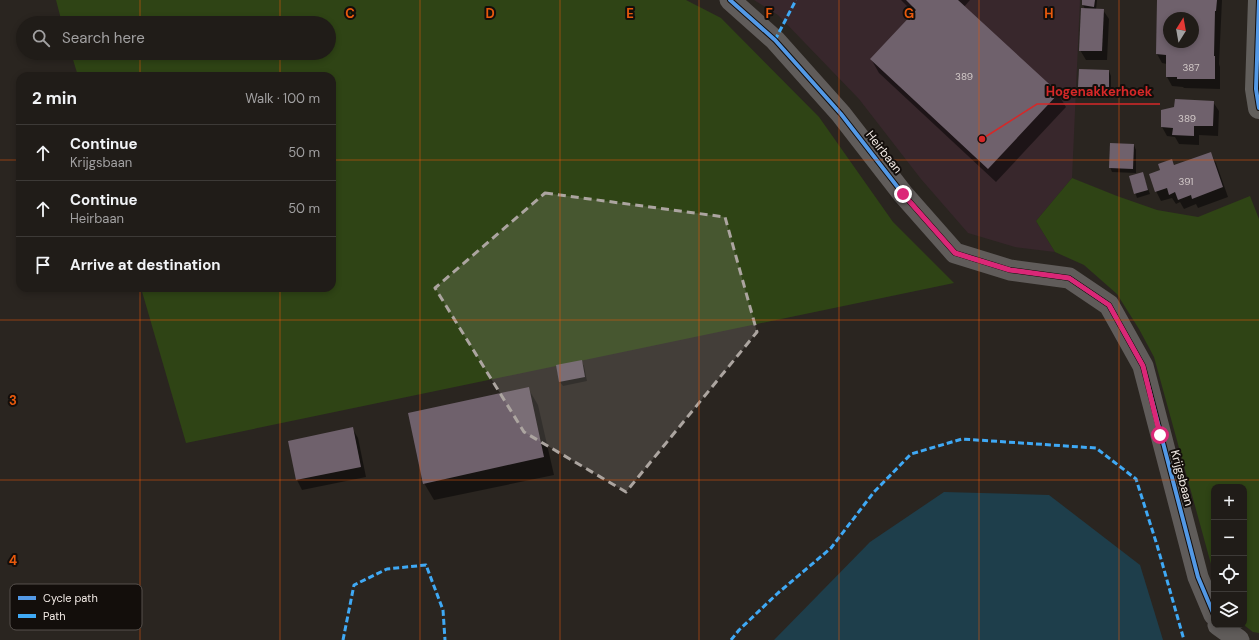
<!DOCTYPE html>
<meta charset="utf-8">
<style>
:root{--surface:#201c18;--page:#282521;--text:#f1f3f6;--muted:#a2a1a2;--line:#3d3a37}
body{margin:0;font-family:"DM Sans",sans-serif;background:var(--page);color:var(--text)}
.controls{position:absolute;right:12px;bottom:12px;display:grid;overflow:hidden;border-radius:8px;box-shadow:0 2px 6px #0003}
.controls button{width:36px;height:36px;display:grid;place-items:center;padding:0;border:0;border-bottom:1px solid var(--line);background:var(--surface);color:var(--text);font:20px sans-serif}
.compass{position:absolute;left:1163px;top:12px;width:36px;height:36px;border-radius:50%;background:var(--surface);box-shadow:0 2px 6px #0003;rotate:11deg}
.stop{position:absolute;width:12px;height:12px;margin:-9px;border:3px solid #db2777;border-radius:50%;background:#fff}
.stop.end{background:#db2777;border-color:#fff;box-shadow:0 1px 4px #0008}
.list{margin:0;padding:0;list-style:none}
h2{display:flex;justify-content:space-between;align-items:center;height:52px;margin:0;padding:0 16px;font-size:17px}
h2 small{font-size:13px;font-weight:400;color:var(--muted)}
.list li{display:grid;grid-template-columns:26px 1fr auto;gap:12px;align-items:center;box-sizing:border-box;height:56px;padding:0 16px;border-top:1px solid var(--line)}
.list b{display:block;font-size:15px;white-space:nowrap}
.list p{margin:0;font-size:13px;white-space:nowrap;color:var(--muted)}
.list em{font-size:13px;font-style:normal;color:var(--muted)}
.icon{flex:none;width:22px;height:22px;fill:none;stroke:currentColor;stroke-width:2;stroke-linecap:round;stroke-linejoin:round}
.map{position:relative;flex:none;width:1259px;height:640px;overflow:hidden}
.search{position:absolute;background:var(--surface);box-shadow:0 2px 6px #0003;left:16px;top:16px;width:320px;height:44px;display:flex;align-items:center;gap:10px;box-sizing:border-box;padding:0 14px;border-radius:22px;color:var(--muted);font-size:15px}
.panel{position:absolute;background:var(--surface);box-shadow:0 2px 6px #0003;left:16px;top:72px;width:320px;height:220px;border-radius:12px}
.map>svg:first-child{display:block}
</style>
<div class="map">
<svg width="1259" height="640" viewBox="0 0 1259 640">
<rect width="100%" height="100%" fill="#2a2520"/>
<polygon fill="#38272c" points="754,0 1080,0 1072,178 1036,221 1055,252 1015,247 968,233 921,179 859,99 778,15"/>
<g fill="#2f4415">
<polygon points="56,0 686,0 721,18 819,117 893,222 954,283 186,443 141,288 332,288 332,76 78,76 71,53 329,53 329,23 62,23"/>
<polygon points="1072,178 1117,196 1157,210 1198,217 1250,196 1259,219 1259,633 1253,632 1244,625 1244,487 1214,487 1214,575 1154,357 1139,329 1117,294 1084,265 1055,252 1036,221"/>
</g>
<polygon fill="#1e3e4b" points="944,492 1049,495 1140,565 1163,640 774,640 870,542"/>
<g fill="#0007" fill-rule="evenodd">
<polygon points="901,0 970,0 964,7 1058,94 1066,107 996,182 879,73 871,59 914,13"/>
<polygon points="1083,0 1097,0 1096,10 1103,10 1109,19 1107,60 1086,60 1080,50 1085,9 1083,5"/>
<path d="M 1158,0 L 1222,0 L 1219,64 L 1220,67 L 1220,89 L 1184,88 L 1183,87 L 1172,86 L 1167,77 L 1167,64 L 1162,63 L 1157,54 ZM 1169,18 L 1193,18 L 1193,42 L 1169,42 Z"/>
<polygon points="1109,71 1111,76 1111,92 1082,91 1079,86"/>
<polygon points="1213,102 1219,111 1218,136 1199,135 1199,145 1179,144 1175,137 1167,136 1162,127"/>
<polygon points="1134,145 1136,150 1136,173 1112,172 1110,167"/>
<polygon points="1211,153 1216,163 1228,197 1198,208 1196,204 1184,209 1180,202 1176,204 1172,198 1161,201 1156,191 1162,170 1172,160 1175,166"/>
<polygon points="1142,173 1150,194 1137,198 1130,177"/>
<polygon points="581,361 584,366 587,381 563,386 560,382"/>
<polygon points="528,388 538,405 554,475 434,500 424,483"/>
<polygon points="352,428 358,438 366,477 302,490 297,480 290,442"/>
</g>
<g fill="#6f616c" fill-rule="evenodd">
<polygon points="906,0 958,0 1059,93 988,169 870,59 916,10"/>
<polygon points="1082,0 1095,0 1094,7 1082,5"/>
<path d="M 1157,0 L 1217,0 L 1216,11 L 1215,11 L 1214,56 L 1215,56 L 1215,79 L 1177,79 L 1177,77 L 1166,77 L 1166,55 L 1156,54 ZM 1169,18 L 1193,18 L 1193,42 L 1169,42 Z"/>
<polygon points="1081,8 1104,9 1102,51 1079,51"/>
<polygon points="1079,69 1109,70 1109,87 1078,87"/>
<polygon points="1175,99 1214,101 1213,126 1194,126 1194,136 1172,135 1173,128 1161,127 1161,110 1174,107"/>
<polygon points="1110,143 1134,144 1133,169 1109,168"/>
<polygon points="1211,152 1223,187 1192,199 1191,195 1178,200 1175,192 1169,195 1167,188 1155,192 1149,174 1160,170 1158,164 1172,159 1174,165"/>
<polygon points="1143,172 1148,190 1134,194 1129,176"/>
<polygon points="582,360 585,377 559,382 556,365"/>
<polygon points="529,387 544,457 423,484 408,413"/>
<polygon points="353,427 361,467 296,480 288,441"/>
</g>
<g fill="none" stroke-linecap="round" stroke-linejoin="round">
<g stroke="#605c5a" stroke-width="21">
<polyline points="730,0 775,40 841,114 903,194 955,253 1010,270 1069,278 1109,305 1143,366 1198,577 1214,615"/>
<polyline points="1218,625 1239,640"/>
</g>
<polyline stroke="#625f5c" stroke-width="22" points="1259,0 1256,89 1259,108"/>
<g stroke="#3fa9f5" stroke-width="3" stroke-dasharray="6 3" stroke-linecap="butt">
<polyline points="775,40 796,0"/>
<polyline points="343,640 354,585 387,569 426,565 443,610 445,640"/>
<polyline points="731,640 739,630 778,593 831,548 874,492 911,454 962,439 1096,448 1136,479 1157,545 1184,640"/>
</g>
<defs>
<g id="cycleway">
<polyline points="730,0 775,40 841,114 903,194 955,253 1010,270 1069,278 1109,305 1143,366 1198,577 1214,615"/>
<polyline points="1259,0 1256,89 1259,108"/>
</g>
</defs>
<use href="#cycleway" stroke="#130e0b" stroke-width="6"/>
<use href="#cycleway" stroke="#5399e6" stroke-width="4"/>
</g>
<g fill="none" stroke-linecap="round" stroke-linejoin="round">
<polyline stroke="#db2777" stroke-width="5" points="903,194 955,253 1010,270 1069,278 1109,305 1143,366 1160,435"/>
</g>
<path fill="#aca5a0" fill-opacity="0.2" stroke="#aca5a0" stroke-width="3" stroke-dasharray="8 5" stroke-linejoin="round" d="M 545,193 L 725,217 L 757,332 L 626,492 L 524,432 L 435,288 Z"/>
<path fill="none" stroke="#e8590c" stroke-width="1" stroke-opacity="0.55" d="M 140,0 L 140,23M 280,0 L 280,23M 420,0 L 420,640M 560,0 L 560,640M 699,0 L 699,640M 839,0 L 839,640M 979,0 L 979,640M 1119,0 L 1119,640M 140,53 L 140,76M 280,53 L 280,76M 0,160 L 20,160M 332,160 L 1259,160M 140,288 L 140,640M 280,288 L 280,640M 0,320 L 1259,320M 0,480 L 1259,480"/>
<g text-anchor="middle" stroke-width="4" stroke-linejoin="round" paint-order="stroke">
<g font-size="10" fill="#d1c8c7">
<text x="1191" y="71">387</text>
<text x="964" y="80">389</text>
<text x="1187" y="122">389</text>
<text x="1186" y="185">391</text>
</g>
<g font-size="12" fill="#f2eae5" stroke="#130e0b">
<text transform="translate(884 152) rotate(52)" y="4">Heirbaan</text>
<text transform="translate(1182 478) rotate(75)" y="4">Krijgsbaan</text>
</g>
</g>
<rect x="10" y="584" width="132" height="46" rx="6" fill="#130e0b" stroke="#56504c" stroke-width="1"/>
<rect x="18" y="596" width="18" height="4" fill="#5399e6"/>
<rect x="18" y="614" width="18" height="4" fill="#3fa9f5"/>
<g font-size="11" fill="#f2eae5">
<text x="43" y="602">Cycle path</text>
<text x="43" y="620">Path</text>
</g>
<g font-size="13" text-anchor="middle" font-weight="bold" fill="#e8590c" stroke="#130e0b" stroke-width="4" stroke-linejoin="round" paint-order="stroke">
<text x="350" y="18">C</text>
<text x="490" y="18">D</text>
<text x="630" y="18">E</text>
<text x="769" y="18">F</text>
<text x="909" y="18">G</text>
<text x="1049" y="18">H</text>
<text x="13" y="405">3</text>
<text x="13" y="565">4</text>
</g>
<path fill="none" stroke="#d62828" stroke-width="1.5" d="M982 139L1037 104H1160"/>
<circle fill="#d62828" stroke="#130e0b" stroke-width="1.5" cx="982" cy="139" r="4"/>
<g font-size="13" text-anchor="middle" font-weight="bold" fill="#d62828" stroke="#130e0b" stroke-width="4" stroke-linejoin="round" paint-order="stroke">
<text x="1099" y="96">Hogenakkerhoek</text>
</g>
</svg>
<div class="controls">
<button>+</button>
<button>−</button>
<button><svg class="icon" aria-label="locate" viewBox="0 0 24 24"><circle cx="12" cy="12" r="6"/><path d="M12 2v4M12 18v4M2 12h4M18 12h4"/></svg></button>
<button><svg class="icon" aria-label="layers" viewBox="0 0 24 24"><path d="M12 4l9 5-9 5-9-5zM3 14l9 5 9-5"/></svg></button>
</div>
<svg class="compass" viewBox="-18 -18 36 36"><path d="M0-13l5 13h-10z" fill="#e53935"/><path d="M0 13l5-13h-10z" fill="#a2a1a2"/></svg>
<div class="stop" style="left:1160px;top:435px"></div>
<div class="stop end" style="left:903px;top:194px"></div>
<div class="search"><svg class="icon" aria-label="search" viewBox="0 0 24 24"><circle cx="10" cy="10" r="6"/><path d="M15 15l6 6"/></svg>Search here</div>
<section class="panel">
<h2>2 min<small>Walk · 100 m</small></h2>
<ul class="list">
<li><svg class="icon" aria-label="ahead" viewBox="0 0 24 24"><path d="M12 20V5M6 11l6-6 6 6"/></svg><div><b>Continue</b><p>Krijgsbaan</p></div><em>50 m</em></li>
<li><svg class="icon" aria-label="ahead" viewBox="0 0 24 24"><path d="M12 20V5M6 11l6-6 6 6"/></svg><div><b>Continue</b><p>Heirbaan</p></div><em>50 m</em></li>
<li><svg class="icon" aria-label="arrive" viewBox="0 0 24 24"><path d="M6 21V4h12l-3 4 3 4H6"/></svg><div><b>Arrive at destination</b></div></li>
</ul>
</section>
</div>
